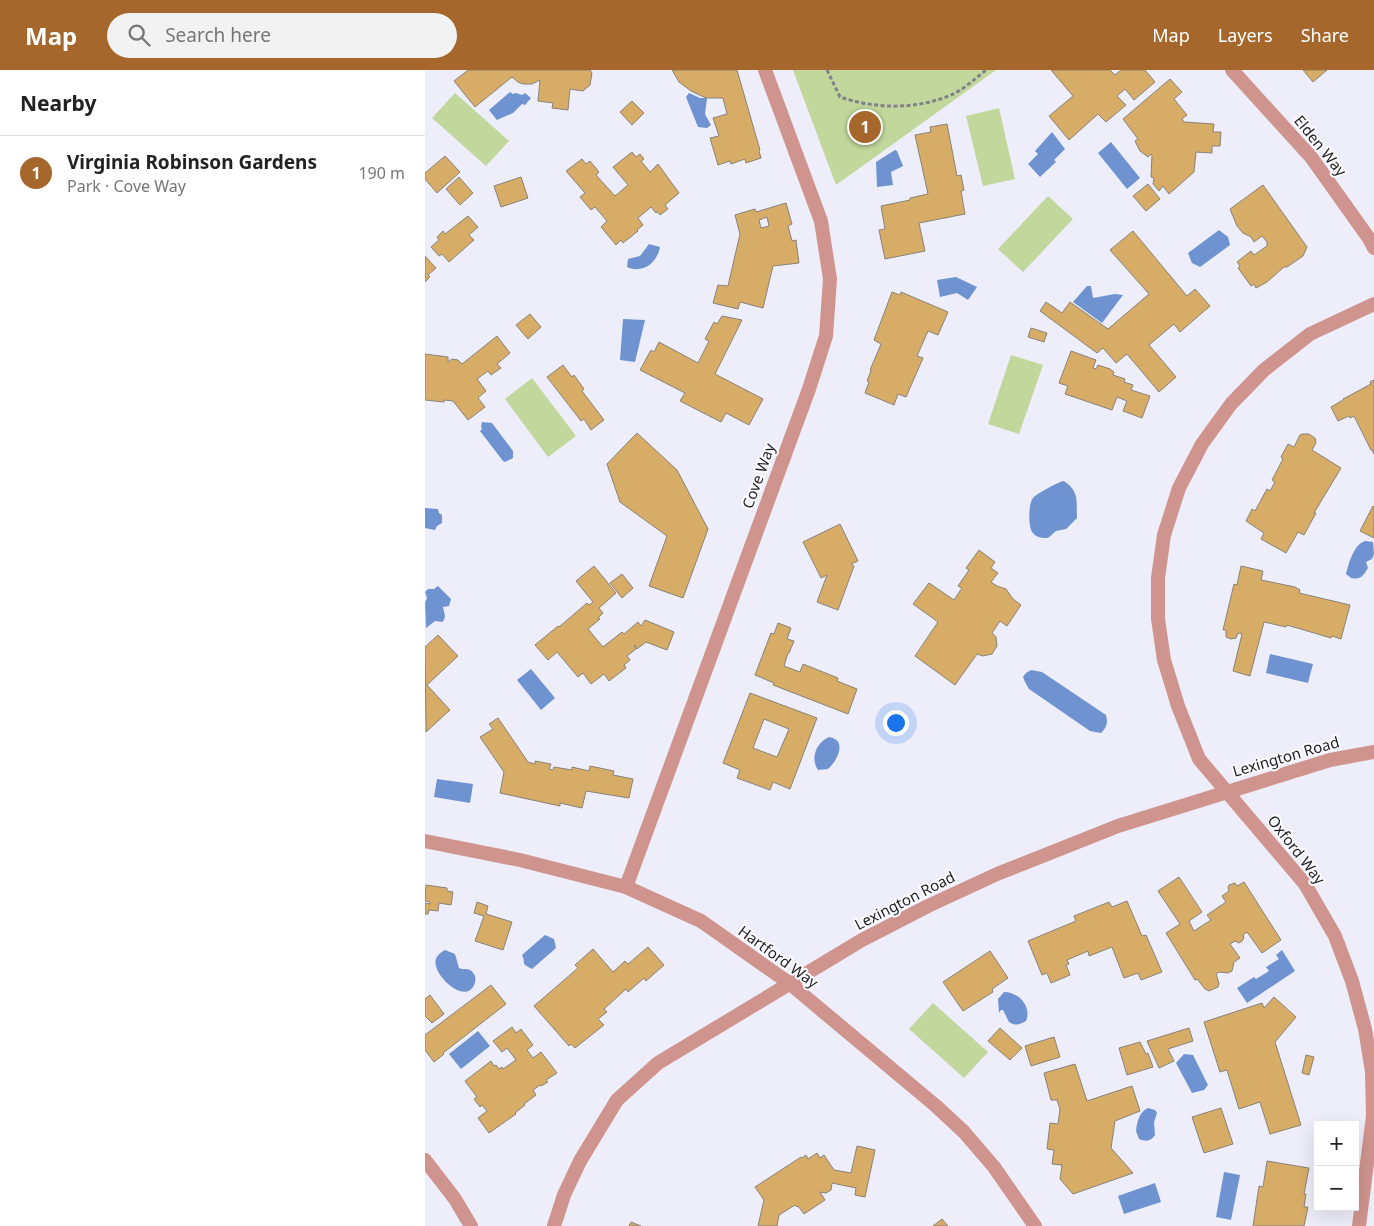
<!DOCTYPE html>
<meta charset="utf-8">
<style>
:root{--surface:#fff;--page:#f2f2f2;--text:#222;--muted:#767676;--line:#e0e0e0;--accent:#a5672c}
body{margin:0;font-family:"Noto Sans",sans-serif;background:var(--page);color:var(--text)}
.controls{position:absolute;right:15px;bottom:15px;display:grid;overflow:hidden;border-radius:0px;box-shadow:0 5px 20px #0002}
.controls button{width:45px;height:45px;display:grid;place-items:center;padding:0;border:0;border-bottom:1px solid var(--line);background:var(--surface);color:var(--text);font:25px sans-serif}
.you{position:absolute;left:470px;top:652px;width:18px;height:18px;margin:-12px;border:4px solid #fff;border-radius:50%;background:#1a73e8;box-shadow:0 0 0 8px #1a73e833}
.badge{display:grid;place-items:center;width:32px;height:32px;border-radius:50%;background:var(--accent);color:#fff;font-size:16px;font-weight:700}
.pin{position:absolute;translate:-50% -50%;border:2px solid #fff;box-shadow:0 1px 5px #0006}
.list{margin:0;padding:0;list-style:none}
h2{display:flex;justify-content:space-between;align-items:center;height:65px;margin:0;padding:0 20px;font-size:21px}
h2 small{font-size:16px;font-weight:400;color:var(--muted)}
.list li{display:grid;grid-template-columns:32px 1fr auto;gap:15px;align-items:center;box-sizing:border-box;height:75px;padding:0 20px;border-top:1px solid var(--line)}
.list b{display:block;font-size:19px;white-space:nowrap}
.list p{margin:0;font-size:16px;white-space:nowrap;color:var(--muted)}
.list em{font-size:16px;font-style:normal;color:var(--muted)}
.icon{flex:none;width:28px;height:28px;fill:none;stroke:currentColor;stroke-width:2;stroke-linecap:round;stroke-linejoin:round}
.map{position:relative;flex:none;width:949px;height:1156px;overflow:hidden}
header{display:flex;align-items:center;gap:30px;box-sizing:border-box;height:70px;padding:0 25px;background:var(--accent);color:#fff}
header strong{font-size:24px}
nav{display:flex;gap:28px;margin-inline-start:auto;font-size:18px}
.search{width:350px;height:45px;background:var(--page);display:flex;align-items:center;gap:12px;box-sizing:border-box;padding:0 18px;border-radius:28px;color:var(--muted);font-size:19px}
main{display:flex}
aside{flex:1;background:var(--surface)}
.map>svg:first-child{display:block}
</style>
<header>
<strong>Map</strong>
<div class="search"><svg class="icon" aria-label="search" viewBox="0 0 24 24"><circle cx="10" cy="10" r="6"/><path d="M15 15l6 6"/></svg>Search here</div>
<nav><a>Map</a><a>Layers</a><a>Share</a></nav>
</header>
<main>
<aside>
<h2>Nearby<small></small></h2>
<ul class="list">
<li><span class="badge">1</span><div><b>Virginia Robinson Gardens</b><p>Park · Cove Way</p></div><em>190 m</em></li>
</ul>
</aside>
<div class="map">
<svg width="949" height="1156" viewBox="0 0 949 1156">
<rect width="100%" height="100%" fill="#eeeefa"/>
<g fill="#c1d79b">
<polygon points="368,0 571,0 411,115"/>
<polygon points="30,23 84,71 61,96 7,48"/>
<polygon points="574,38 590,109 558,116 541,46"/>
<polygon points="623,126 648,149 598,202 573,179"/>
<polygon points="586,285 618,295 594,364 563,354"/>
<polygon points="107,308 151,366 123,387 80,329"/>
<polygon points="508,933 563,982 539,1008 484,959"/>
</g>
<g fill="#6f92d0">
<polygon points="85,22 88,24 91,23 97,25 100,23 106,28 100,35 97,34 88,43 72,50 64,40"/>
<polygon points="264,23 275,28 282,28 280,44 286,55 282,58 273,57 261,27"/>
<polygon points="627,62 640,79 629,90 631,92 615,107 603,94 613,84 610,81"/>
<polygon points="686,72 715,108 702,119 673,83"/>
<polygon points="470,80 472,81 478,96 466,102 468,115 452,117 451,92"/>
<polygon points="794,160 803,167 805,175 775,197 767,193 763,183"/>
<path d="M 224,174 L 235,177 C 232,193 218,204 202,197 L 203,189 L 215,186 Z"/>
<polygon points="531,207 552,217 543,230 532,223 515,227 512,210"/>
<polygon points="662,216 666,216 668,228 690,224 698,225 677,253 648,232"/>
<polygon points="198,249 220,250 210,292 195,290"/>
<polygon points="57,352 67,353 88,381 88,388 80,392 78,391 55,361 57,359 56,357"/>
<path d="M 639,411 C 655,422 651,431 652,448 L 641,459 L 631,461 L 623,468 C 618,468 612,468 608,463 C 603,458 603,434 608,428 C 611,424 633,412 639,411 Z"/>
<polygon points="0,438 13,439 14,443 17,445 17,453 12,456 10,460 0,458"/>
<path d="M 941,471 L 948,472 L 949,484 L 947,489 L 941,492 L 943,498 C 938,506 936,510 926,508 L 921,504 C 924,493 929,473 941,471 Z"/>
<polygon points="13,516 26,529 24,536 18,537 20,546 19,550 17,552 10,551 1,558 0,533 2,528 0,522 3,519 9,519"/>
<polygon points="845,584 888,594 883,613 841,603"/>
<polygon points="106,599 130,628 116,640 92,610"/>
<path d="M 606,600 L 617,602 L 681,645 C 683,653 682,657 676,663 L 665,661 L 604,619 L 600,612 L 598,607 L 601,603 Z"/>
<path d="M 404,667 C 423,670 412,691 403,699 L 393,700 C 385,688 391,673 404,667 Z"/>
<polygon points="12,709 48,714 45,733 9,727"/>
<path d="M 120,865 L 129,869 L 131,878 L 107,899 C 94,892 102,895 97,885 Z"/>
<path d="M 20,880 L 30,884 L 34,898 C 38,900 42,898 45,900 C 47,901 49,904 50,906 C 51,910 50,914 48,917 C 38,932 13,908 11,896 C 9,888 13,884 20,880 Z"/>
<polygon points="857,880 870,901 822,933 812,918 829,907 831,909 844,901 841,897 854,889 851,885"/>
<path d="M 579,922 C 594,922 607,937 601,951 C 594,955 591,956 584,952 L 578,940 L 576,940 L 574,943 L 573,929 Z"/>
<polygon points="53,961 65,976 36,999 24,984"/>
<polygon points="759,984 768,985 783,1015 779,1020 767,1023 751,993"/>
<path d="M 723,1038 L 730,1040 L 732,1043 L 729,1052 L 730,1065 C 726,1071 722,1072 714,1069 L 711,1061 C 712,1052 714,1042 723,1038 Z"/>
<polygon points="799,1102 815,1105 806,1150 791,1147"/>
<polygon points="730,1113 736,1132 699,1144 693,1126"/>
</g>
<g fill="#d7ac66" stroke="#898279" fill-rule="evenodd">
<polygon points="43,0 165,0 167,3 165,15 158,21 145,19 143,40 127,38 128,33 113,31 115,10 107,14 98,14 93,12 87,7 50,37 29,11"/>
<polygon points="247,0 312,0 335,80 334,81 336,88 321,93 320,89 306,94 305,91 293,95 285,68 294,66 288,48 302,44 298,28 281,28 266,21 254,12"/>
<polygon points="626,0 685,0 690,5 696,0 720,0 730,12 709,30 700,19 692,26 701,35 681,52 673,44 644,70 624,46 648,26"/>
<polygon points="878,0 902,0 888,12"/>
<polygon points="745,9 757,22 749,29 762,45 757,49 759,52 789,54 788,62 796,62 795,76 787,76 787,83 771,82 769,102 744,124 738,116 734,121 728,114 729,108 726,107 727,85 726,84 723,87 715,81 710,71 713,69 698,49"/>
<polygon points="207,31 219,43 207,55 195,42"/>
<polygon points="522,54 532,106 536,105 539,120 536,121 540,144 494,153 500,181 460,189 454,160 460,159 456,136 485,130 485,128 503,124 490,65 506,62 505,57"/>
<polygon points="207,82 211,87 215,84 219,89 216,91 225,102 233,94 254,123 240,135 243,139 235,145 233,142 231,143 226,137 213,148 218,155 212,160 213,161 198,173 196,170 191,175 176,157 182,151 170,137 166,140 155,127 160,123 141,101 157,89 161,94 165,91 174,102 171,105 190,126 203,115 188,97"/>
<polygon points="20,86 35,102 12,123 0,109 0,103"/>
<polygon points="34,107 48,123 35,135 21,119"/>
<polygon points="96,107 103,128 76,137 69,116"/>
<polygon points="723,114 735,129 721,141 708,126"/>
<polygon points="838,115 882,177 878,186 862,197 859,197 842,212 831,218 829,214 826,216 813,198 815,196 812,192 826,181 829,185 842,176 842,172 837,166 829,172 826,167 818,163 812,156 805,139"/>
<path d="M 361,133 L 367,154 L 363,156 L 367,171 L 371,170 L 374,193 L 348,196 L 338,238 L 315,232 L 313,239 L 288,233 L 293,215 L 303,216 L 315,164 L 310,145 L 330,139 L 331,142 ZM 342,147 L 344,156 L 336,158 L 334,150 Z"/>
<polygon points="43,146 53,157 44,165 49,170 24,192 17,184 14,186 6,177 14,170 12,167 18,161 20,164"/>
<polygon points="708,161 762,226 770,219 785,236 755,262 749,254 724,275 751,307 734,322 702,284 691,293 678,278 672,283 615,241 621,232 637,243 645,232 683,259 724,224 685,180"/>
<polygon points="0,186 11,198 3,205 5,207 0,212"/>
<polygon points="467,222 475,225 476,222 523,242 513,265 503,261 492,286 498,288 481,327 473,324 469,335 440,323 444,312 442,311 446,301 445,300 456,274 449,270"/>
<polygon points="105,244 116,257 103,269 91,255"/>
<polygon points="297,246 317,250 290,304 338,329 324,355 301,343 296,352 255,331 260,323 215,300 226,280 229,282 234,272 273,293 284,271 280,269 289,252 292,254"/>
<polygon points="606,258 622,263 619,272 603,267"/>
<polygon points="72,266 85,283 72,294 76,298 66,305 63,301 52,309 61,321 53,328 60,337 43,350 28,331 19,330 19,332 0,330 0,284 23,287 23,292 27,289 33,290 37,294"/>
<polygon points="646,281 671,290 668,298 671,299 673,295 685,299 689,302 688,305 700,309 699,312 708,315 706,320 725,326 717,348 698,341 702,331 692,327 687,340 640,324 643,316 634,313"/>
<polygon points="138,295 147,307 149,305 159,319 157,321 179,350 166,360 159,349 156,351 122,307"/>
<polygon points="949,310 949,384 947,380 946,380 929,346 925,348 924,346 913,351 906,337 918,330 918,329 946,314 945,312"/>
<polygon points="212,363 252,400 283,459 258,528 224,516 242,466 195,432 182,394"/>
<polygon points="878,364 884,364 890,368 891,373 887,380 916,398 889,443 891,443 879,465 873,462 861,483 836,469 839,463 821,451 827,439 830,441 842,419 845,421 850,412 847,410 858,389 856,387 863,374 869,377 875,365"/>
<polygon points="948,436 949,437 949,468 935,461"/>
<polygon points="415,454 433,491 426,494 429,496 413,540 392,532 402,505 396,508 378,472"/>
<polygon points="554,480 570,492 566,498 573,503 566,512 572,516 581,519 588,529 596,535 582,556 575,551 567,563 571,567 572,576 567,584 558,586 552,584 530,615 490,586 513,552 488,534 504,513 529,530 537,518 533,516 544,500 541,498"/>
<polygon points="169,496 191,523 174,538 178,543 173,548 175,549 163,559 178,577 197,562 199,564 213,552 216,556 220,550 249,562 242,580 221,572 212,579 210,575 209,576 211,579 202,586 205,590 199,595 201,598 184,611 179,604 166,614 158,603 153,607 132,582 123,590 110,575 133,556 134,557 162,533 164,535 168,532 151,511"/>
<polygon points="816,496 838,501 836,510 870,517 875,520 874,523 925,535 916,569 907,566 906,568 862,555 861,557 839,552 825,606 808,601 817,564 813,563 811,568 806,569 801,567 801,560 798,560 809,514 812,515"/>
<polygon points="197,504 208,518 197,528 185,513"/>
<polygon points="353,553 366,558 362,569 369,571 364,583 363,583 359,596 375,602 378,594 413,608 412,611 432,619 423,644 348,615 349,613 330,605 346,563 349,564"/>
<polygon points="13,565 33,586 2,615 25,640 1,662 0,577"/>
<path d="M 325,623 L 392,648 L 365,719 L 348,712 L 345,720 L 312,708 L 315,700 L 298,693 ZM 339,649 L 364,659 L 352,687 L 328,678 Z"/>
<polygon points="73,648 103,692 110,694 110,691 126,694 124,699 128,700 129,697 147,700 147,697 164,701 165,696 189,701 188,705 208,709 204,728 161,721 157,738 135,733 135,736 75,723 79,702 55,667 68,659 64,654"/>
<polygon points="754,807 777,842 764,851 769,861 786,850 782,845 801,832 797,826 804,821 803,818 804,815 810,813 812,816 819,812 856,870 837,883 822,862 818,865 819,868 817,871 814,873 810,871 805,874 815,888 809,892 807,901 803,903 794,902 791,904 794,913 793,917 784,921 780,919 772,909 770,910 741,863 755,854 733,821"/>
<polygon points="1,815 22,818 22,821 28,822 26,835 14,833 13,841 4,840 3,844 0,844 0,833 5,834 5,832 0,831"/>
<polygon points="702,831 717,866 721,865 737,902 716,910 713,903 699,908 687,877 664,886 663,881 642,890 644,894 641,895 645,905 626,913 622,903 617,905 603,871 651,851 649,846 684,832 687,837"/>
<polygon points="52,832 63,836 61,844 87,852 78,880 50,871 59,846 49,843"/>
<polygon points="223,877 239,895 221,911 219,908 203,922 201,919 179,939 182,942 173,949 179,955 150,978 146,974 144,976 109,936 153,898 150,895 168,879 188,902 200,891 203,894"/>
<polygon points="565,881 583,908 567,919 568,922 538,941 518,912"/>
<polygon points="66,915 81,934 18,983 19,984 9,992 0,980 0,965"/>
<polygon points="5,925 19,944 7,953 0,946 0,929"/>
<polygon points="849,927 871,947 850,972 876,1055 845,1064 835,1032 814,1039 802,1000 795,1002 779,952 837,933 839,938"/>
<polygon points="87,957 91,963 96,959 108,975 102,980 108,988 116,982 132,1003 121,1010 123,1012 116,1016 115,1015 108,1020 111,1025 99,1034 100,1035 90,1043 91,1044 64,1063 53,1048 62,1041 57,1035 55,1037 49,1029 52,1027 40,1011 66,991 69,996 71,995 74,999 77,997 78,999 91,990 82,978 77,982 68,971"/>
<polygon points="575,958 597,978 585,990 563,971"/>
<polygon points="764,958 768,971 743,979 749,991 734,998 722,971"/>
<polygon points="629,967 635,987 606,996 600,976"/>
<polygon points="715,972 721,984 723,983 728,997 702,1005 694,978"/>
<polygon points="881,985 889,987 884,1005 877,1003"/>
<polygon points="650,994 662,1031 707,1016 715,1041 690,1051 686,1078 708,1103 648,1124 635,1109 637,1095 627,1094 629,1080 622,1079 625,1053 633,1054 635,1039 632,1030 626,1030 619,1003"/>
<polygon points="796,1038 808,1074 779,1083 767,1047"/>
<polygon points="432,1076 450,1080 440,1127 430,1125 431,1118 407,1113 406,1120 401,1123 395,1122 400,1130 379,1144 373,1136 372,1137 370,1135 354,1145 352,1156 333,1156 339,1130 330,1117 376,1087 377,1088 381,1085 383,1089 392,1083 395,1088 399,1085 409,1100 426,1103"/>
<polygon points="842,1091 884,1098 879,1124 881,1124 879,1137 883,1137 879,1156 828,1156 834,1116 838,1117"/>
<polygon points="517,1149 523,1156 508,1156"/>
<polygon points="206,1152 216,1156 204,1156"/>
</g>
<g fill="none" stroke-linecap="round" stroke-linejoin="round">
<path stroke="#818189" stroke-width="3" stroke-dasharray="4 2.5" stroke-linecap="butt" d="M 402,0 L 415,27 C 451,39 490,40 526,25 C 538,20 551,8 561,0"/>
<g stroke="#cf948d" stroke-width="14">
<polyline points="807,0 886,87 945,170 949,178"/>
<polyline points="0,771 95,790 201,817 276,851 364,913 511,1036 539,1062 569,1097 610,1156"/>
<polyline points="201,817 384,319 401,266 405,209 396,151 340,0"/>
<polyline points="0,1090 30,1129 46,1156"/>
<polyline points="129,1156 139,1125 155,1091 192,1030 233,993 437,870 503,836 572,804 693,756 905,690 949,682"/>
<polyline points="934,1156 948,1046 947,1002 940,959 927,911 910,866 880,814 774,689 753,636 739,590 733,549 733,508 739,465 754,418 777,374 806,334 839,300 885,264 949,234"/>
</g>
</g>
<g text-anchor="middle" stroke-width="4" stroke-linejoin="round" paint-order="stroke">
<g font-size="15" fill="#1e1e22" stroke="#fcfcfe">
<text transform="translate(895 76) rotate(51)" y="5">Elden Way</text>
<text transform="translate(334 406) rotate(-70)" y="5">Cove Way</text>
<text transform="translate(861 687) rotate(-16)" y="5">Lexington Road</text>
<text transform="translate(871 780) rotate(52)" y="5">Oxford Way</text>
<text transform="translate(480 831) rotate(-27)" y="5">Lexington Road</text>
<text transform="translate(353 887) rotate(36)" y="5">Hartford Way</text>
</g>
</g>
</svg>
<div class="controls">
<button>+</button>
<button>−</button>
</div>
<div class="you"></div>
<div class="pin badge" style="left:440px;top:57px">1</div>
</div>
</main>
